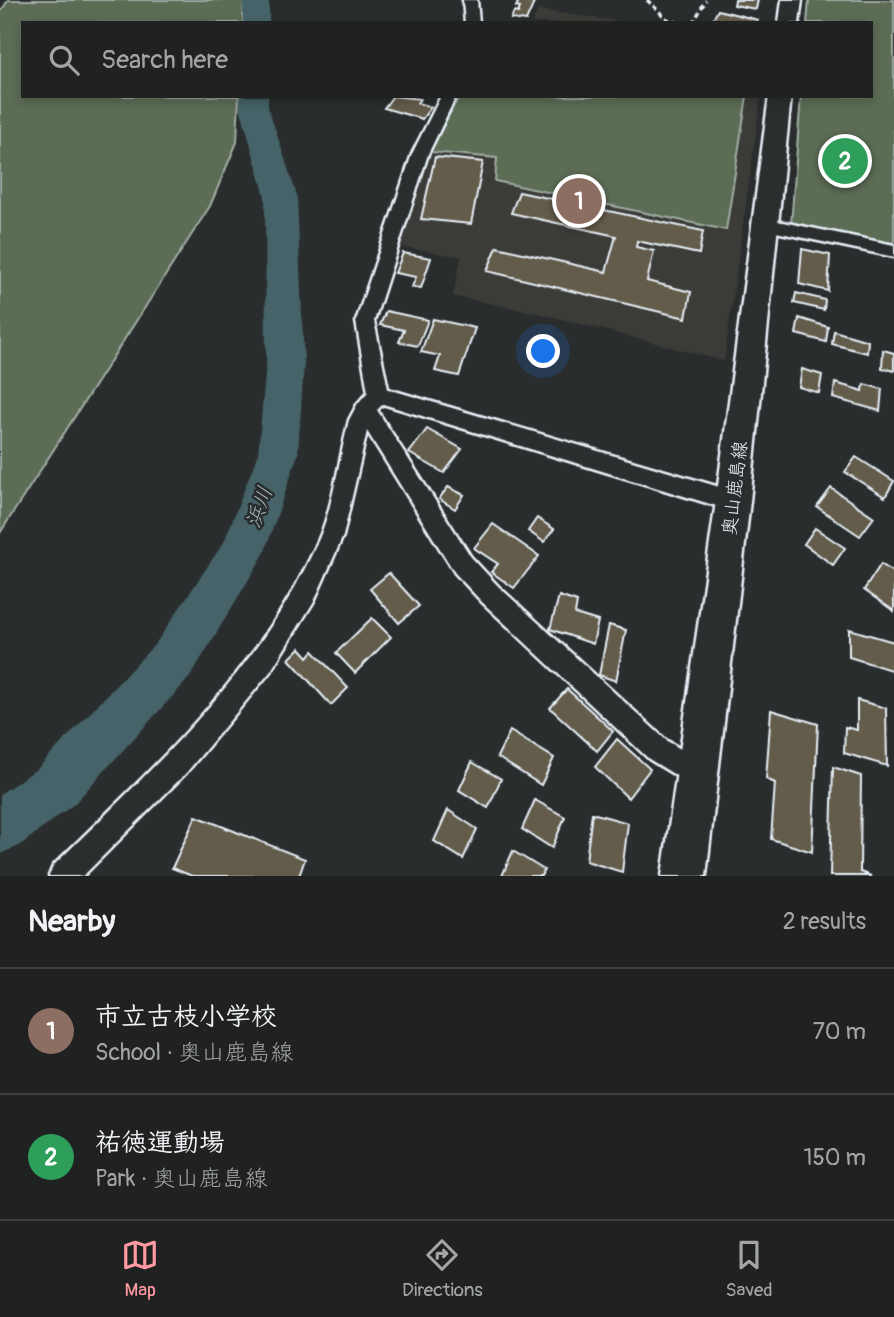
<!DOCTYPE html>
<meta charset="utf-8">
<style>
:root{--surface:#202222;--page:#2d2f2f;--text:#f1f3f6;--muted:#a2a4a5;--line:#3d3f40;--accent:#ff9aa2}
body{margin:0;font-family:Pangolin,"Klee One",sans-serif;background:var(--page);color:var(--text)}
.you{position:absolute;left:544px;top:352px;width:24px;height:24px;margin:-18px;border:5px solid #fff;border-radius:50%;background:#1a73e8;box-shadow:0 0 0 10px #1a73e833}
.badge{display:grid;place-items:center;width:46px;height:46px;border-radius:50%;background:var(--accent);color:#fff;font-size:23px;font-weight:700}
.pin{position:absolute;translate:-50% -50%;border:4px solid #fff;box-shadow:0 2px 7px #0006}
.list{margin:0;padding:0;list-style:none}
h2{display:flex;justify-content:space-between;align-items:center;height:91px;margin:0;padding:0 28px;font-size:30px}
h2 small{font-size:23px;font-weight:400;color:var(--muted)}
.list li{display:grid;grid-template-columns:46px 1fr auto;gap:21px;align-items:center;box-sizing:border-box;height:126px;padding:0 28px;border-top:2px solid var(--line)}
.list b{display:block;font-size:26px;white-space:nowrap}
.list p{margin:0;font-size:23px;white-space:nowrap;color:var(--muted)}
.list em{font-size:23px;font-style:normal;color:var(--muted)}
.icon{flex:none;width:38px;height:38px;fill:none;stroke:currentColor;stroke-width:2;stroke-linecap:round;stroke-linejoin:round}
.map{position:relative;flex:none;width:894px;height:876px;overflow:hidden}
.search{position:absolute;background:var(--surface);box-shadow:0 4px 10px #0003;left:21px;right:21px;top:21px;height:77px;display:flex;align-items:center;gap:18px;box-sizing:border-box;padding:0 24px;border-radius:0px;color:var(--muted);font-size:26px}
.sheet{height:343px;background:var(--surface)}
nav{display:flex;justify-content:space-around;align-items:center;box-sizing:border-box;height:98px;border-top:2px solid var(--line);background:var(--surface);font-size:19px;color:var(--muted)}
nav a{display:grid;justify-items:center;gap:4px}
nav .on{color:var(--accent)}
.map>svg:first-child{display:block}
</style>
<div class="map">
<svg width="894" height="876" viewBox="0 0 894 876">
<rect width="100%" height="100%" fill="#2a2d2e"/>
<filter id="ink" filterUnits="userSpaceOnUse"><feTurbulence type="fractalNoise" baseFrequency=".0143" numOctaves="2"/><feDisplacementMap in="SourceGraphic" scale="14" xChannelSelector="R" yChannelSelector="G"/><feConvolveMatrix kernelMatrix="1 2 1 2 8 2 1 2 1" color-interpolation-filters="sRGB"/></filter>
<g filter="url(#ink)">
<g fill="#3b3b37">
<polygon points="538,10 633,23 532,23"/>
<polygon points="455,96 761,96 724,361 542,314 453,296 461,257 398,246 424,155"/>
</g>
<g fill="#5b6c55" stroke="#a2aea6" stroke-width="2">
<polygon points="8,0 244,0 243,23 23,23 23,96 239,96 237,142 210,206 0,533 0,13"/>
<polygon points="809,0 894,0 894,245 791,225 801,96 871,96 871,23 807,23"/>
<polygon points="459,96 747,96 726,230 495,181 497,158 430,152"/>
</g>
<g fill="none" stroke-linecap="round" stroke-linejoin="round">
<g fill="#456467" fill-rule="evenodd">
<rect x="243" y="0" width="26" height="23"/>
<polygon points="240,96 268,96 268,107 297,196 304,363 298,454 264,554 190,677 74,804 19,846 0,854 0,794 38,768 156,643 224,542 258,454 266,363 265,196 240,107"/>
</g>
</g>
<g fill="#635b4b" stroke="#e8f1f8" stroke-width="2">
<polygon points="519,0 534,3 526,21 511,19 514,12 518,13 520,8 516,7"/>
<polygon points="735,0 758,0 756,9 734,5"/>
<polygon points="718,10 758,20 756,23 712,21"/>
<polygon points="393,96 420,99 417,103 431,107 422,119 384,108"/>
<polygon points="435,157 483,162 471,224 421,219"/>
<polygon points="519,192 703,231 699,254 637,241 636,247 654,251 647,281 691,292 686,318 487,271 497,247 606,272 616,236 511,213"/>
<polygon points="802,249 830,255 828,291 799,284"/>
<polygon points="403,253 431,258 421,288 412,287 416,277 395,273"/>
<polygon points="796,293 825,300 824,310 794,303"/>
<polygon points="386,311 428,320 418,346 399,342 404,330 380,325"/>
<polygon points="799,318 828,327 826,342 796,334"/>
<polygon points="433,319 475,328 459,376 435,371 440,356 421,352"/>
<polygon points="834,331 868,341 867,353 832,344"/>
<polygon points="883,350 894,353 894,371 882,368"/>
<polygon points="802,369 822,375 819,393 799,387"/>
<polygon points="835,383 863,391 864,384 882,389 880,411 833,398"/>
<polygon points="427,429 462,449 444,473 409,453"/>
<polygon points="856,457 894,481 885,497 845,472"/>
<polygon points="448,487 464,495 455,509 439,499"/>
<polygon points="831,488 874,517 860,536 817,507"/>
<polygon points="537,518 554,529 544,542 528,531"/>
<polygon points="493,524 539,556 514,588 491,572 498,564 474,548"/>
<polygon points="815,528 845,548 833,565 804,544"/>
<polygon points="881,564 894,573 894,611 864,590"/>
<polygon points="389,573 419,606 399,623 370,589"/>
<polygon points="559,596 577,602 575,614 598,621 593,644 550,629"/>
<polygon points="372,618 391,637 355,673 336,653"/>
<polygon points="609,625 626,630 616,681 599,675"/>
<polygon points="849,629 894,642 894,671 849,657"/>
<polygon points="300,648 308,657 313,651 348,688 331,705 289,659"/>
<polygon points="567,689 613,731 597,751 550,708"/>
<polygon points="857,700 886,708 887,766 844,753 845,727 857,730"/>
<polygon points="771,710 818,724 812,852 771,839 775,783 766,779"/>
<polygon points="510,731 554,758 541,785 497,757"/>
<polygon points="617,739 650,769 628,798 595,767"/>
<polygon points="472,762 501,779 488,808 459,790"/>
<polygon points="833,767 861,776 860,872 871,876 830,876"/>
<polygon points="535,800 565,817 552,848 522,829"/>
<polygon points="448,810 477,829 463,859 434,841"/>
<polygon points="592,813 628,823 622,872 586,861"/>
<polygon points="196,816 305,859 299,876 192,876 172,868"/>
<polygon points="513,851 544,870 541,876 502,876"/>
</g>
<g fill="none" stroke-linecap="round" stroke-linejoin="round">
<defs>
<g id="minor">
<polygon points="463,0 477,0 479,23 465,23"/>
<path d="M 441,96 L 456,96 L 428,154 L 374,321 L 388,389 L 733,491 L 741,494 L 744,501 L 741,508 L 733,511 L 383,404 L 377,410 L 471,557 L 498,586 L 667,741 L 708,765 L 712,775 L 708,785 L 698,789 L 649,759 L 482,602 L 455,573 L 367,431 L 343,536 L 314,601 L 270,672 L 186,773 L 83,876 L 49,876 L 53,866 C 153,768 263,669 319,539 C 333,507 340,455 349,420 L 358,403 L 368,392 L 356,321 L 412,154 Z"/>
<polygon points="763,218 894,245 894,257 757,228 754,224"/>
</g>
<g id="secondary">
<polygon points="782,0 802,0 799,23 779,23"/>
<polygon points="769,96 791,96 750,501 706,876 662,876 716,501"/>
</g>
</defs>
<use href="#minor" stroke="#e8f1f8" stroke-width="5"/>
<use href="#secondary" stroke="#e8f1f8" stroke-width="5"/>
<g stroke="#e8f1f8" stroke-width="3.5" stroke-dasharray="5 3.5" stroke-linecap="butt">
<polyline points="647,0 667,19 680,23"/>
<polyline points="693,23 706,0"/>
</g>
<use href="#minor" fill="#2a2d2e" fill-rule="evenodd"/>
<use href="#secondary" fill="#2a2d2e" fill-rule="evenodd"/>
</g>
</g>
<g text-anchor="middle" stroke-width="5" stroke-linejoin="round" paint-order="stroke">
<g font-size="19" fill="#e8f1f8" stroke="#2a2d2e">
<text transform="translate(734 488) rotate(-83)" y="7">奥山鹿島線</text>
</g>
<g font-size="21" font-style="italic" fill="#a7b9be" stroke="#2a2d2e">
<text transform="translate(259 507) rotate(-70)" y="7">浜川</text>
</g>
</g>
</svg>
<div class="you"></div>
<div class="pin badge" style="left:579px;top:201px;background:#8d6e63">1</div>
<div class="pin badge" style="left:845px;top:161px;background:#2e9e5b">2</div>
<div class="search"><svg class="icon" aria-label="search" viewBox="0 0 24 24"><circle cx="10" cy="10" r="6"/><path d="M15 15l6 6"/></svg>Search here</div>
</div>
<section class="sheet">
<h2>Nearby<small>2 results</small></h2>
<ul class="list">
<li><span class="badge" style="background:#8d6e63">1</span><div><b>市立古枝小学校</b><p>School · 奥山鹿島線</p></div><em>70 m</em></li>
<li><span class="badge" style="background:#2e9e5b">2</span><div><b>祐徳運動場</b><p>Park · 奥山鹿島線</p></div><em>150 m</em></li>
</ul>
</section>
<nav>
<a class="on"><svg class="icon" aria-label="map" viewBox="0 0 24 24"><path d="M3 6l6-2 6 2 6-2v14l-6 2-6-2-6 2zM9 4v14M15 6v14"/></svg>Map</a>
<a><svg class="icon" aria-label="directions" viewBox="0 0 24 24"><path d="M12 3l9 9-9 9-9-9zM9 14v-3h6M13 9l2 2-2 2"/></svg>Directions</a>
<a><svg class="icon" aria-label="saved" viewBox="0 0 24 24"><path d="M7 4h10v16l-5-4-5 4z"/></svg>Saved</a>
</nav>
